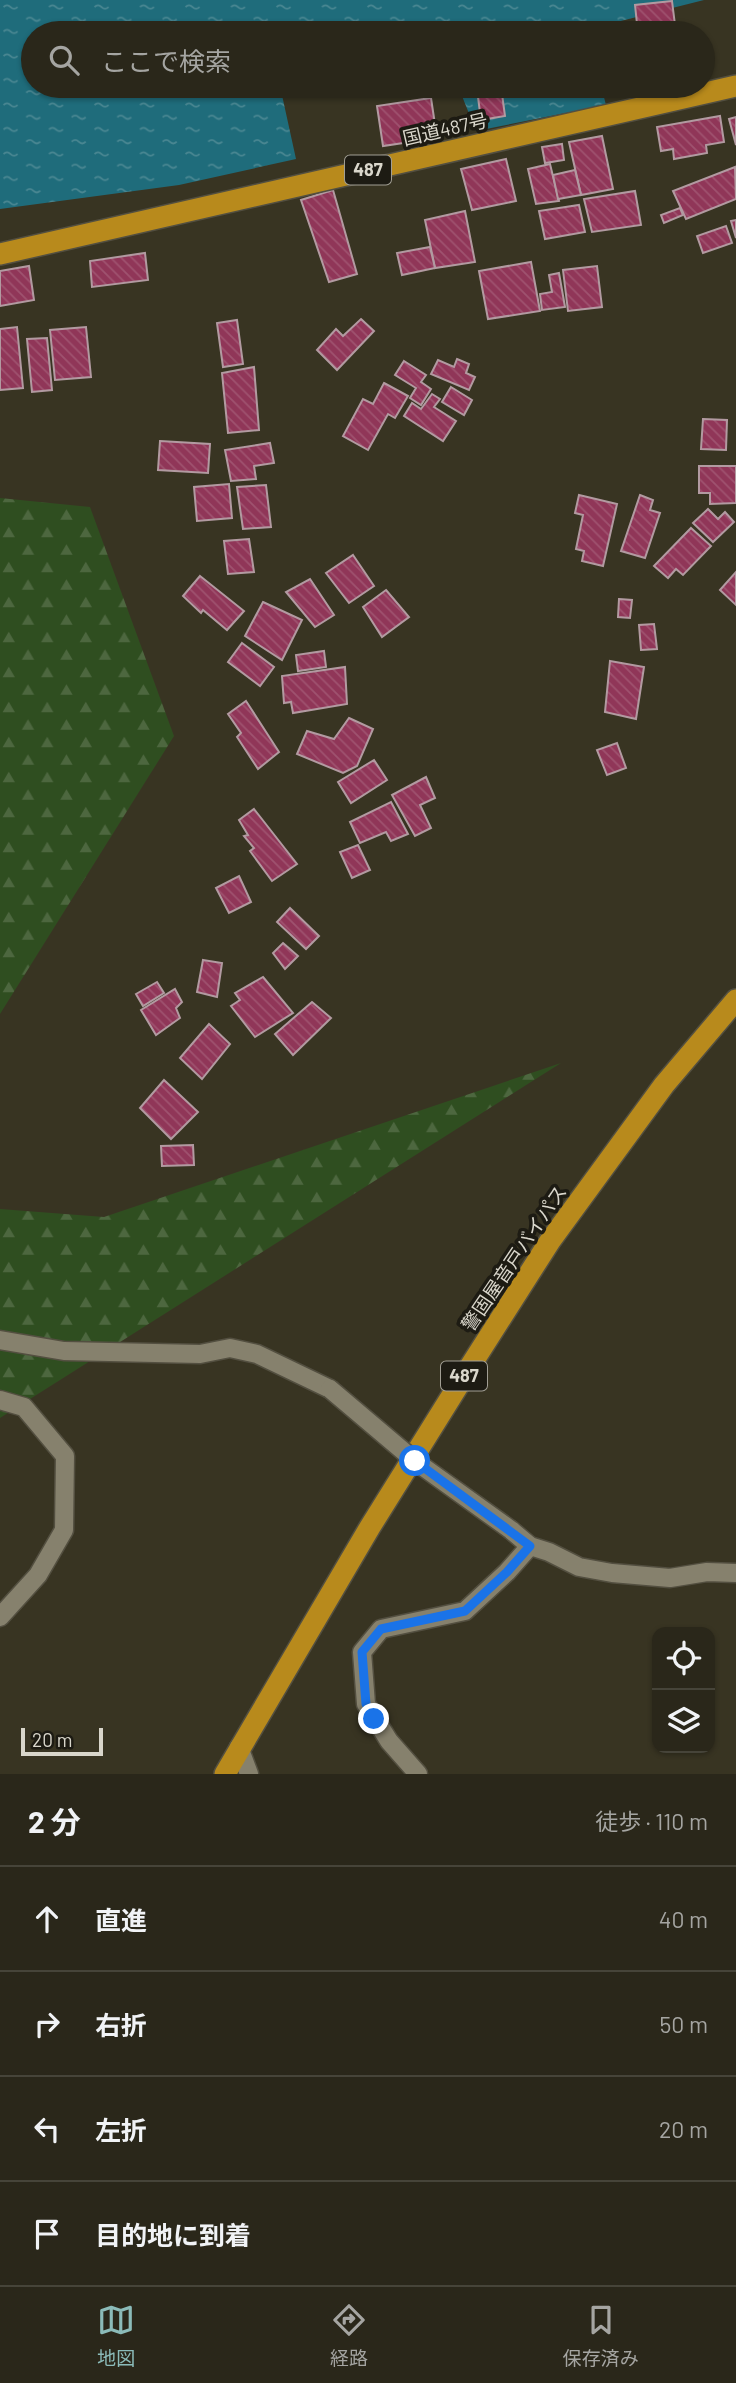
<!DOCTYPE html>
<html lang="ja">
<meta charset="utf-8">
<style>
:root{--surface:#2a271a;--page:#363327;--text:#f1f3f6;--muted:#a5a5a2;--line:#464439;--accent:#8bbbb9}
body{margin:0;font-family:Barlow,"Noto Sans JP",sans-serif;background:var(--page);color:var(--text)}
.controls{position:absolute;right:21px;bottom:21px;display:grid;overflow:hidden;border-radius:14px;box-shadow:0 2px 5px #0004}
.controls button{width:63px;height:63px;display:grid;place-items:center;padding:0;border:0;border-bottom:2px solid var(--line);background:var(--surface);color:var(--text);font:35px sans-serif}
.scale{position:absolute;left:21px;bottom:18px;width:82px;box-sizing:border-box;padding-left:7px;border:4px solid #d9d6cb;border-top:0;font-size:19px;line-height:24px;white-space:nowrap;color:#d9d6cb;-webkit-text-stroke:5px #1d1b13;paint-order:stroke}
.stop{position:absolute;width:21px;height:21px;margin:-16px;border:5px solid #1a73e8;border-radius:50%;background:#fff}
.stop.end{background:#1a73e8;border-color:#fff;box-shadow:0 2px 7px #0008}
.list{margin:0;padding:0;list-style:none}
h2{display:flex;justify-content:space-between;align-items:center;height:91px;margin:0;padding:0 28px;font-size:30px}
h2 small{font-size:23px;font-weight:400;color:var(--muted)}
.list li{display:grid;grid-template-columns:46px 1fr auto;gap:21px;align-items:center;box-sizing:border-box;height:105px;padding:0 28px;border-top:2px solid var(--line)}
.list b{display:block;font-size:26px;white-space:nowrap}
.list em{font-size:23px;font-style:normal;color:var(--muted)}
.icon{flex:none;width:38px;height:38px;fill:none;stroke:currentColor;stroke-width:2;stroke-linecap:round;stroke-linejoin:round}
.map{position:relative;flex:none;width:736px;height:1774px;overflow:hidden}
.search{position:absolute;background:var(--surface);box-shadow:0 2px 5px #0004;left:21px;right:21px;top:21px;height:77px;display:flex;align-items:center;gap:18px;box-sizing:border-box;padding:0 24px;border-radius:38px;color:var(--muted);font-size:26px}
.sheet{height:511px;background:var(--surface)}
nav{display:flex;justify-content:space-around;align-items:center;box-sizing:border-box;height:98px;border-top:2px solid var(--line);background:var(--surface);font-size:19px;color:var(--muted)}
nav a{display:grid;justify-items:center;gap:4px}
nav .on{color:var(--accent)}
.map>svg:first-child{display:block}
</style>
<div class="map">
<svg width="736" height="1774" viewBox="0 0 736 1774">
<defs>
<pattern id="forest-firs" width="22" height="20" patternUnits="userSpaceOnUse" patternTransform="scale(1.75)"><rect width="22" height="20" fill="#2f4e20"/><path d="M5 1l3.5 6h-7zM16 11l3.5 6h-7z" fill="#4d673f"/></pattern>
<pattern id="water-ripples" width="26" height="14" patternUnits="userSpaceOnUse" patternTransform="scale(1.75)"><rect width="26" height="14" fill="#1f6c7b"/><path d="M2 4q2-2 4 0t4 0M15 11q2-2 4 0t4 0" fill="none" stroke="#4a8792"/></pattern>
<pattern id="building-back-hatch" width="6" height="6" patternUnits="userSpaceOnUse" patternTransform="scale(1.75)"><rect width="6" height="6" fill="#903658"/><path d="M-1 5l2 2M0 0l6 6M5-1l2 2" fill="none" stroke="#9f526f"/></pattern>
</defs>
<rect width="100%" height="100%" fill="#383422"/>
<g fill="url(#forest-firs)">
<polygon points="0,498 90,507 174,736 0,1014"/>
<polygon points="561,1063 0,1418 0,1209 104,1217"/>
</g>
<g fill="url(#water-ripples)">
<polygon points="0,0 704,0 589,29 589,33 33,33 33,86 280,86 296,159 179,185 0,209"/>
<polygon points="458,86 601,86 606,105 476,131"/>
</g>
<g fill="url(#building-back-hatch)" stroke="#b29aa1" stroke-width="2">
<polygon points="672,1 676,33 638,33 635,5"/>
<polygon points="413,86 436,86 414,91"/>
<polygon points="610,86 643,86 643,87 611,92"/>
<polygon points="502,94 505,116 481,120 478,97"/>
<polygon points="431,98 437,138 383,146 377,106"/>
<polygon points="720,116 724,142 706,145 707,153 674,159 673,149 661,151 657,127"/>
<polygon points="736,117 736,145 729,119"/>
<polygon points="602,136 613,189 581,195 569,142"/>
<polygon points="562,144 564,160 545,163 542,147"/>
<polygon points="506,159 516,201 472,210 461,169"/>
<polygon points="550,164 559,201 536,204 528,169"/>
<polygon points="735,167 736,199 686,219 673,191"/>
<polygon points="575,170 581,195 558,199 553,175"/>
<polygon points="333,190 357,274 329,282 301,200"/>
<polygon points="635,191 641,225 592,232 584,199"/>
<polygon points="579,205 585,232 545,239 539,211"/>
<polygon points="680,208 683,215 664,223 661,215"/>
<polygon points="465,211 475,262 435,268 425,220"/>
<polygon points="736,220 736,238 731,221"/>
<polygon points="726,226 732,243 703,253 697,236"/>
<polygon points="430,247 435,268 402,275 397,253"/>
<polygon points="145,253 148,280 92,287 90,261"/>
<polygon points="531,262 540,311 488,319 479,271"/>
<polygon points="29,266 34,300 0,306 0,271"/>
<polygon points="597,266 602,307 568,311 563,270"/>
<polygon points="559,273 565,307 542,310 540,294 552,292 549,275"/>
<polygon points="361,319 374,331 337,370 317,350 336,329 343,336"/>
<polygon points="237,320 243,364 223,367 217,323"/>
<polygon points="17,327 23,388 0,390 0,329"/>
<polygon points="86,327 91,377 55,380 50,330"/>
<polygon points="47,338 52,390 32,392 27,339"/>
<polygon points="457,359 469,364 466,373 475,377 469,390 431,374 438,360 454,367"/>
<polygon points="404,361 426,375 421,382 431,389 421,405 410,398 416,388 395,375"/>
<polygon points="254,367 259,430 228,433 222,373"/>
<polygon points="384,383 408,396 395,418 388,414 368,450 343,436 363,399 373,404"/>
<polygon points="451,387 472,400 464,415 442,402"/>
<polygon points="432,394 440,399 434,407 456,421 443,441 404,416 412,403 421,409"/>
<polygon points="703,419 727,420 726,450 701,449"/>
<polygon points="160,441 210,444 208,473 158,470"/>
<polygon points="270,443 274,463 254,466 256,479 231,481 225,450"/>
<polygon points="699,466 736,466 736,503 710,504 710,493 699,493"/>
<polygon points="229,484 232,518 197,521 194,487"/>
<polygon points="266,485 271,527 243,529 237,487"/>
<polygon points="579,495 617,504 603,566 582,561 584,551 576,549 583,515 575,513"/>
<polygon points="640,495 653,500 650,510 660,513 645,558 621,551"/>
<polygon points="708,509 718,519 725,512 734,522 713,542 693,523"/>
<polygon points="691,528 711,546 683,575 676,569 668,578 654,566"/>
<polygon points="249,539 254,572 228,574 224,541"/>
<polygon points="353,555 374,586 349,603 326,573"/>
<polygon points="736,572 736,605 720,590"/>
<polygon points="200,576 244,611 227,630 203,610 201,613 183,596"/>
<polygon points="310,579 334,615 315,627 286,592"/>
<polygon points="386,590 409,617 382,637 363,607"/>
<polygon points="619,599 632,600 630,618 618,617"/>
<polygon points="263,602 302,620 282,660 245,636"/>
<polygon points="654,624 657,649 641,650 639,625"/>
<polygon points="242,643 274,667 260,686 228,662"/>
<polygon points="324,651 326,667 298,671 296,655"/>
<polygon points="610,661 644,667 636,719 605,712"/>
<polygon points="345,667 347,704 293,713 291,702 284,703 282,676"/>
<polygon points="246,701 279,752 258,769 237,737 241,733 228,714"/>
<polygon points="349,718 373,729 357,766 343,773 297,754 307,731 334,739"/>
<polygon points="617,743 626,768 607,775 597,750"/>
<polygon points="374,760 387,780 351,803 338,782"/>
<polygon points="426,777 435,798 420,805 431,828 415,836 392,795"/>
<polygon points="391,802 408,834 391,841 386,832 360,843 350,822"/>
<polygon points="254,809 297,864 272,881 250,851 254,848 244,836 248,835 239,820"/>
<polygon points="358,845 370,870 352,878 340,852"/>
<polygon points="239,876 251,902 229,913 216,888"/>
<polygon points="290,908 319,936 306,949 277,922"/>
<polygon points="283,943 298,956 285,969 273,953"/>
<polygon points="203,960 222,963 217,997 197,992"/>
<polygon points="263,977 293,1013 255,1037 231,1006 240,1000 235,993"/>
<polygon points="157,982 164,993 143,1006 136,994"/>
<polygon points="175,989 182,1002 176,1008 180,1018 156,1035 141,1010"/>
<polygon points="312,1002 331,1018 293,1055 275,1034"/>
<polygon points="209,1024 230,1044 202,1079 180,1058"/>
<polygon points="164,1080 198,1112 171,1139 140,1108"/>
<polygon points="193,1145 194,1165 162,1166 161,1146"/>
</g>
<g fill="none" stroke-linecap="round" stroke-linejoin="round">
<defs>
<g id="street">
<polyline points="0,1340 64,1351 200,1354 230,1348 257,1354 330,1389"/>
<polyline points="0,1400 24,1407 65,1456 64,1530 38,1575 0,1617"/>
<polyline points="511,1530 530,1546 549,1552 579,1567 612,1573 670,1578 707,1572 736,1573"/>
<polyline points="239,1747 249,1774"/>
<polyline points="418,1774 389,1741 366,1704 362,1652 381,1629 465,1611 507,1572 530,1546"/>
</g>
<g id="highway">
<polyline points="0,254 736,86"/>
<polyline points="225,1774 370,1527 471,1365 550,1241 664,1085 736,1000"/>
</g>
</defs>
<use href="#street" stroke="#534f40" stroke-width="21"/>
<use href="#highway" stroke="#534f40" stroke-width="24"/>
<use href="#street" stroke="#86816d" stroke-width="18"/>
<use href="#highway" stroke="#b88a1c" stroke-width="21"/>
<defs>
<polyline id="street-bridge" points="330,1389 415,1461 511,1530"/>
</defs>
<use href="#street-bridge" stroke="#534f40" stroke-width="21" stroke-linecap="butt"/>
<use href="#street-bridge" stroke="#86816d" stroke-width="18"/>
</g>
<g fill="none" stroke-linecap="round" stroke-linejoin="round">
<polyline stroke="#1a73e8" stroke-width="9" points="374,1719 366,1704 362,1652 381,1629 465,1611 507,1572 530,1546 415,1461"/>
</g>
<g text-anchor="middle" stroke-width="7" stroke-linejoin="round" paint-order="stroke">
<g fill="#1d1b13" stroke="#a19e94" stroke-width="2">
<rect x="345" y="155.5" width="46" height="29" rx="5"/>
<rect x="441" y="1361.5" width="46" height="29" rx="5"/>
</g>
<g font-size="18" font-weight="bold" fill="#d9d6cb">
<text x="368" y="176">487</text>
<text x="464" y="1382">487</text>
</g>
<g font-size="19" fill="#d9d6cb" stroke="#1d1b13">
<text transform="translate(445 129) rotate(-13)" y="7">国道487号</text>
<text transform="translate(514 1258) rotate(-56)" y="7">警固屋音戸バイパス</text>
</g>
</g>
</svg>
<div class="controls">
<button><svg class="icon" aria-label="locate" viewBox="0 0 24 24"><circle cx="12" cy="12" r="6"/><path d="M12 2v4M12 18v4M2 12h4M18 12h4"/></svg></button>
<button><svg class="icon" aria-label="layers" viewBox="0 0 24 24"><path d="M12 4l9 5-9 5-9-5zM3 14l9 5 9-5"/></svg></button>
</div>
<div class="scale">20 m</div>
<div class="stop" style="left:415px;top:1461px"></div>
<div class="stop end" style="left:374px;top:1719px"></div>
<div class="search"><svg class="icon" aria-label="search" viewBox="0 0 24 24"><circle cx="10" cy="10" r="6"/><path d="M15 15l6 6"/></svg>ここで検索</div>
</div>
<section class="sheet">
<h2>2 分<small>徒歩 · 110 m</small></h2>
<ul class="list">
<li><svg class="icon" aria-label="ahead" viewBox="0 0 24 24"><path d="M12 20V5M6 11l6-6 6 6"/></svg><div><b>直進</b></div><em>40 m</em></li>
<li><svg class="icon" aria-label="right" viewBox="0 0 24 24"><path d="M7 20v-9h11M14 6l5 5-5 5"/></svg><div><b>右折</b></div><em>50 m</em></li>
<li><svg class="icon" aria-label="left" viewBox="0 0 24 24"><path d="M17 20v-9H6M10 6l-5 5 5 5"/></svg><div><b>左折</b></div><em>20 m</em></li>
<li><svg class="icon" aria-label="arrive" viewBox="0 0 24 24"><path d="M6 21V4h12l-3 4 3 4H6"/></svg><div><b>目的地に到着</b></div></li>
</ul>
</section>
<nav>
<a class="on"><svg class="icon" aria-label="map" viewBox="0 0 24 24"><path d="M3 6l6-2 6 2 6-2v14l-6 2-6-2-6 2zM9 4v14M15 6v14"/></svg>地図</a>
<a><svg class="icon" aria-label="directions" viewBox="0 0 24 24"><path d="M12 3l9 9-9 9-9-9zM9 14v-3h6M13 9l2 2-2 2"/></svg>経路</a>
<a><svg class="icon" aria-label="saved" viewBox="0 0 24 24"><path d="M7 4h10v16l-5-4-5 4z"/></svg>保存済み</a>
</nav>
